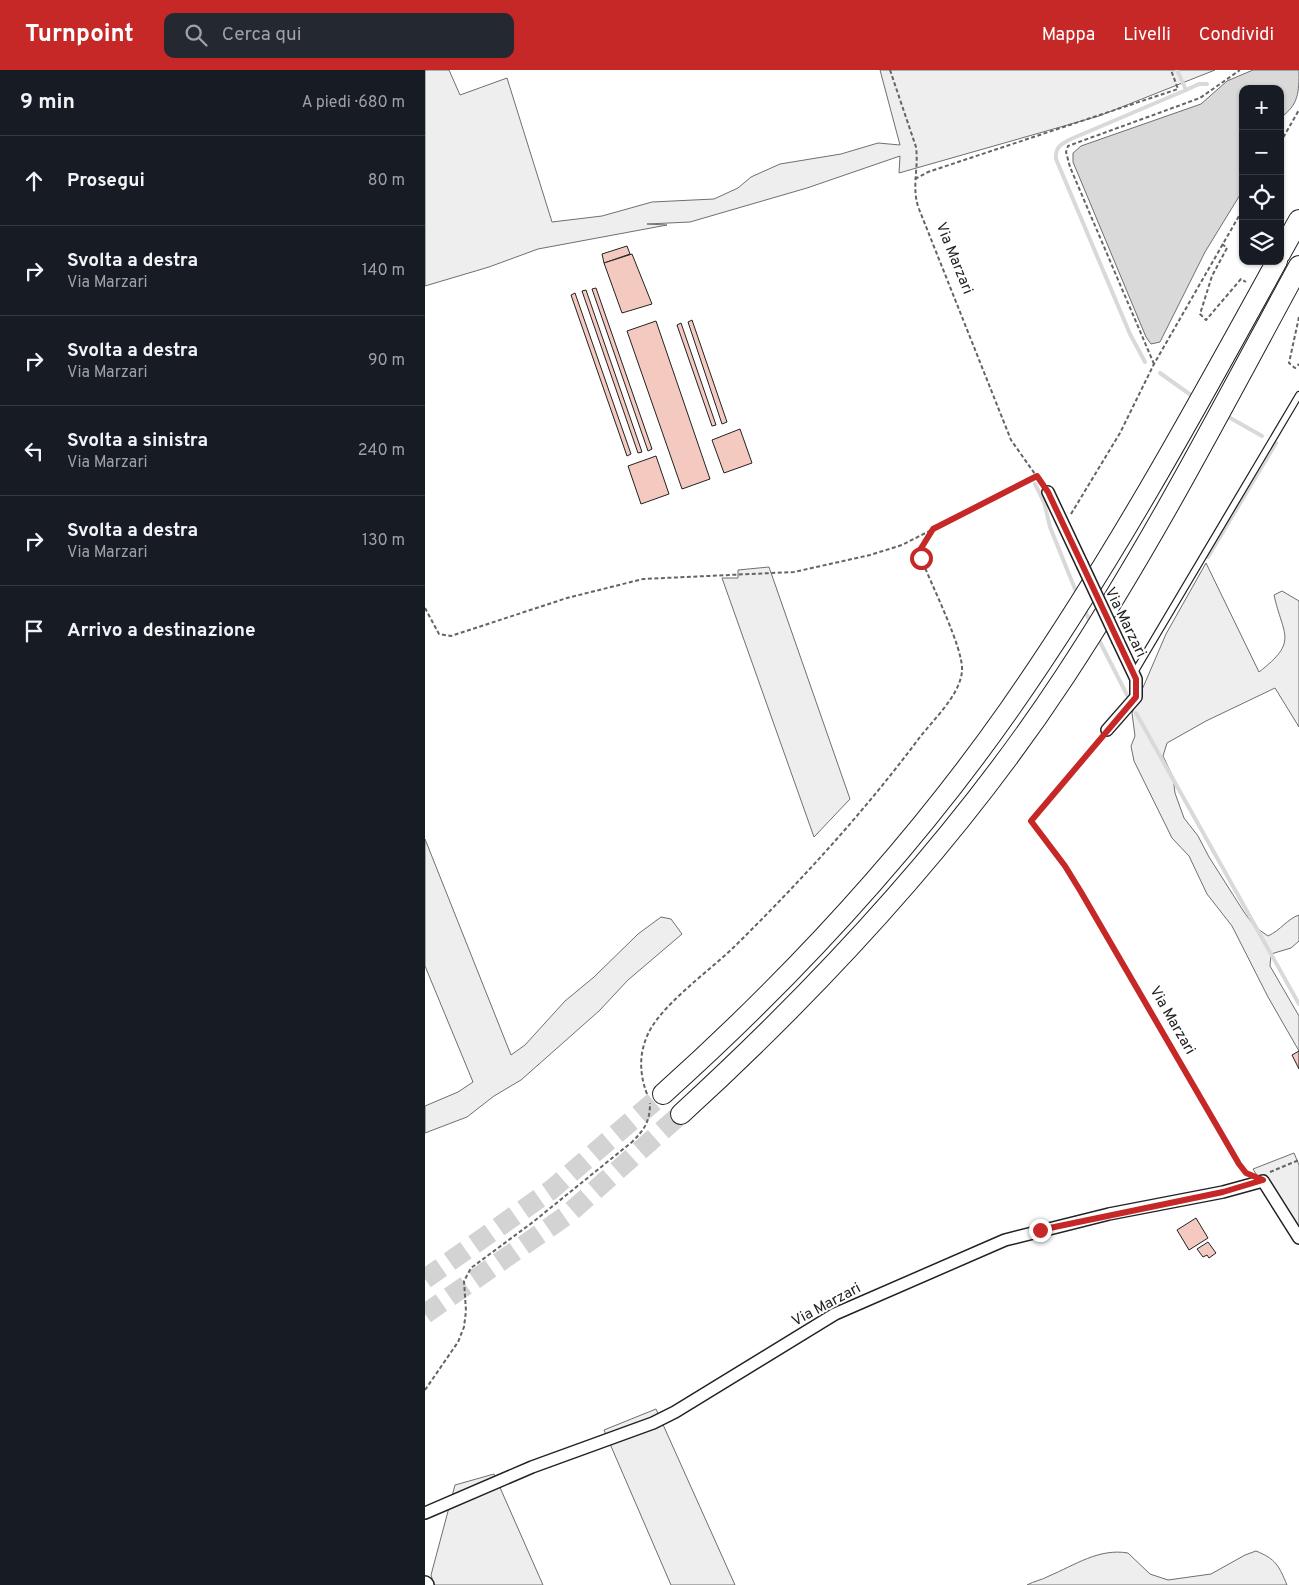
<!DOCTYPE html>
<html lang="it">
<meta charset="utf-8">
<style>
:root{--surface:#171b24;--page:#242831;--text:#f1f3f6;--muted:#9ea1a6;--line:#363941;--accent:#c62828}
body{margin:0;font-family:Overpass,sans-serif;background:var(--page);color:var(--text)}
.controls{position:absolute;right:15px;top:15px;display:grid;overflow:hidden;border-radius:10px;box-shadow:0 1px 4px #0004}
.controls button{width:45px;height:45px;display:grid;place-items:center;padding:0;border:0;border-bottom:1px solid var(--line);background:var(--surface);color:var(--text);font:25px sans-serif}
.stop{position:absolute;width:15px;height:15px;margin:-11px;border:4px solid #c62828;border-radius:50%;background:#fff}
.stop.end{background:#c62828;border-color:#fff;box-shadow:0 1px 5px #0008}
.list{margin:0;padding:0;list-style:none}
h2{display:flex;justify-content:space-between;align-items:center;height:65px;margin:0;padding:0 20px;font-size:21px}
h2 small{font-size:16px;font-weight:400;color:var(--muted)}
.list li{display:grid;grid-template-columns:32px 1fr auto;gap:15px;align-items:center;box-sizing:border-box;height:90px;padding:0 20px;border-top:1px solid var(--line)}
.list b{display:block;font-size:19px;white-space:nowrap}
.list p{margin:0;font-size:16px;white-space:nowrap;color:var(--muted)}
.list em{font-size:16px;font-style:normal;color:var(--muted)}
.icon{flex:none;width:28px;height:28px;fill:none;stroke:currentColor;stroke-width:2;stroke-linecap:round;stroke-linejoin:round}
.map{position:relative;flex:none;width:874px;height:1515px;overflow:hidden}
header{display:flex;align-items:center;gap:30px;box-sizing:border-box;height:70px;padding:0 25px;background:var(--accent);color:#fff}
header strong{font-size:24px}
nav{display:flex;gap:28px;margin-inline-start:auto;font-size:18px}
.search{width:350px;height:45px;background:var(--page);display:flex;align-items:center;gap:12px;box-sizing:border-box;padding:0 18px;border-radius:10px;color:var(--muted);font-size:19px}
main{display:flex}
aside{flex:1;background:var(--surface)}
.map>svg:first-child{display:block}
</style>
<header>
<strong>Turnpoint</strong>
<div class="search"><svg class="icon" aria-label="search" viewBox="0 0 24 24"><circle cx="10" cy="10" r="6"/><path d="M15 15l6 6"/></svg>Cerca qui</div>
<nav><a>Mappa</a><a>Livelli</a><a>Condividi</a></nav>
</header>
<main>
<aside>
<h2>9 min<small>A piedi · 680 m</small></h2>
<ul class="list">
<li><svg class="icon" aria-label="ahead" viewBox="0 0 24 24"><path d="M12 20V5M6 11l6-6 6 6"/></svg><div><b>Prosegui</b></div><em>80 m</em></li>
<li><svg class="icon" aria-label="right" viewBox="0 0 24 24"><path d="M7 20v-9h11M14 6l5 5-5 5"/></svg><div><b>Svolta a destra</b><p>Via Marzari</p></div><em>140 m</em></li>
<li><svg class="icon" aria-label="right" viewBox="0 0 24 24"><path d="M7 20v-9h11M14 6l5 5-5 5"/></svg><div><b>Svolta a destra</b><p>Via Marzari</p></div><em>90 m</em></li>
<li><svg class="icon" aria-label="left" viewBox="0 0 24 24"><path d="M17 20v-9H6M10 6l-5 5 5 5"/></svg><div><b>Svolta a sinistra</b><p>Via Marzari</p></div><em>240 m</em></li>
<li><svg class="icon" aria-label="right" viewBox="0 0 24 24"><path d="M7 20v-9h11M14 6l5 5-5 5"/></svg><div><b>Svolta a destra</b><p>Via Marzari</p></div><em>130 m</em></li>
<li><svg class="icon" aria-label="arrive" viewBox="0 0 24 24"><path d="M6 21V4h12l-3 4 3 4H6"/></svg><div><b>Arrivo a destinazione</b></div></li>
</ul>
</aside>
<div class="map">
<svg width="874" height="1515" viewBox="0 0 874 1515">
<rect width="100%" height="100%" fill="#fff"/>
<g fill="#eee" stroke="#6f6f6f">
<polygon points="0,0 24,0 35,25 82,8 127,152 177,146 227,132 289,129 313,118 326,107 355,94 416,84 453,73 475,75 455,0 790,0 674,46 474,103 475,86 382,118 265,152 222,154 242,155 113,179 64,197 0,216"/>
<path d="M 781,493 L 834,602 C 874,571 858,566 849,525 L 857,521 L 874,531 L 874,657 L 850,618 L 781,651 L 742,673 L 738,686 L 748,707 L 750,723 L 759,748 L 773,766 L 784,787 L 819,842 L 830,857 L 843,866 C 856,860 862,849 874,845 L 874,871 L 866,878 L 846,884 L 845,896 L 874,946 L 874,981 L 843,927 L 807,856 L 782,824 L 764,786 L 747,768 L 709,691 L 706,676 L 710,666 L 707,643 L 741,564 Z"/>
<polygon points="344,497 425,729 389,767 297,508 313,508 313,500"/>
<polygon points="0,769 86,985 100,975 140,931 169,907 213,864 236,847 246,849 257,864 203,910 174,941 96,1010 69,1026 42,1047 0,1063 0,1036 33,1022 48,1012 0,896"/>
<polygon points="869,1083 874,1095 874,1173 828,1099"/>
<polygon points="231,1339 310,1515 246,1515 179,1360"/>
<polygon points="69,1404 118,1515 9,1515 6,1505 30,1415"/>
<path d="M 831,1481 C 851,1489 854,1496 862,1515 L 602,1515 C 609,1511 617,1510 624,1506 C 650,1495 674,1478 703,1483 L 725,1504 L 743,1510 L 786,1504 L 820,1485 Z"/>
</g>
<path fill="#d9d9d9" stroke="#6f6f6f" d="M 828,0 L 874,0 C 874,22 874,35 855,48 L 855,19 L 818,19 L 818,120 L 780,182 L 735,272 L 726,274 L 721,267 L 648,92 L 648,83 L 656,76 L 776,34 L 802,11 Z"/>
<g fill="none" stroke-linecap="round" stroke-linejoin="round">
<g stroke="#d9d9d9" stroke-width="4">
<polyline points="761,20 774,14 782,14"/>
<path d="M 720,292 L 705,264 L 631,89 C 630,77 636,74 646,69 L 761,20 L 752,0"/>
<polyline points="735,303 770,328"/>
<polyline points="800,345 837,366"/>
<polyline points="610,414 619,432 625,457 652,524"/>
<polyline points="783,487 851,373"/>
<polyline points="659,539 666,553"/>
<polyline points="672,566 702,625"/>
<polyline points="711,643 874,934"/>
</g>
</g>
<g fill="#f3c9c0" stroke="#222">
<polygon points="202,176 205,184 179,193 177,184"/>
<polygon points="207,184 227,234 197,243 179,193"/>
<polygon points="171,218 227,379 223,381 167,219"/>
<polygon points="161,220 217,382 213,383 157,221"/>
<polygon points="150,223 206,384 202,386 146,225"/>
<polygon points="267,250 302,352 297,354 263,252"/>
<polygon points="231,251 285,409 257,419 202,261"/>
<polygon points="256,253 291,355 287,356 252,255"/>
<polygon points="315,359 327,393 299,403 287,370"/>
<polygon points="231,386 244,424 216,434 203,396"/>
<polygon points="874,981 874,999 867,985"/>
<polygon points="771,1148 783,1168 764,1180 752,1160"/>
<polygon points="783,1172 791,1183 784,1188 782,1185 778,1187 772,1179"/>
</g>
<g fill="none" stroke-linecap="round" stroke-linejoin="round">
<g stroke="#d3d3d3" stroke-width="20" stroke-dasharray="20 10" stroke-linecap="butt">
<polyline points="0,1209 126,1120 238,1024"/>
<polyline points="0,1244 142,1145 256,1044"/>
</g>
<defs>
<polyline id="service" points="709,603 874,325"/>
<g id="minor">
<polyline points="623,422 657,494"/>
<polyline points="682,660 711,627 711,609 693,571"/>
<polyline points="0,1443 107,1397 228,1353 250,1342 410,1244 580,1170 684,1144 798,1122 838,1111 874,1168"/>
</g>
<polyline id="secondary" points="0,1514 1,1515"/>
<g id="motorway">
<polyline points="855,184 874,150"/>
<path d="M 238,1024 C 366,909 485,781 584,640 C 684,497 768,344 852,191"/>
<path d="M 256,1044 C 399,913 533,769 640,606 C 727,474 799,334 874,196"/>
</g>
</defs>
<use href="#service" stroke="#222" stroke-width="8"/>
<use href="#minor" stroke="#222" stroke-width="14"/>
<use href="#secondary" stroke="#222" stroke-width="18"/>
<use href="#motorway" stroke="#222" stroke-width="22"/>
<g stroke="#646464" stroke-width="2" stroke-dasharray="4 2.5" stroke-linecap="butt">
<path d="M 465,0 L 491,77 C 494,99 486,118 494,139 L 586,370 L 617,414"/>
<polyline points="855,73 874,40"/>
<polyline points="490,109 503,102 753,19 746,0"/>
<polyline points="797,174 802,178 787,206 775,244 781,250 816,209 821,212"/>
<polyline points="874,247 864,293 870,298 874,294"/>
<polyline points="729,294 645,97 641,82 643,76 775,28 815,0"/>
<polyline points="646,444 695,363 729,294 818,139"/>
<polyline points="0,538 14,564 26,566 142,528 218,509 369,502 445,485 477,475 612,406"/>
<polyline points="674,669 606,751 640,796 656,822 821,1103"/>
<path d="M 222,1024 C 213,1000 214,977 228,955 C 246,928 285,900 309,877 C 376,811 439,742 495,667 C 509,649 535,625 537,601 C 539,579 505,512 496,488 L 495,480 L 508,459"/>
<polyline points="845,1102 874,1090"/>
<path d="M 0,1320 L 33,1272 L 39,1257 L 41,1241 L 39,1211 L 46,1198 L 108,1152 L 207,1072 C 220,1059 225,1051 225,1033"/>
</g>
<use href="#service" stroke="#fff" stroke-width="5.5"/>
<use href="#minor" stroke="#fff" stroke-width="11"/>
<use href="#secondary" stroke="#fff" stroke-width="15"/>
<use href="#motorway" stroke="#fff" stroke-width="20"/>
<defs>
<polyline id="minor-bridge" points="657,494 693,571"/>
</defs>
<use href="#minor-bridge" stroke="#222" stroke-width="14" stroke-linecap="butt"/>
<use href="#minor-bridge" stroke="#fff" stroke-width="11"/>
</g>
<g fill="none" stroke-linecap="round" stroke-linejoin="round">
<polyline stroke="#c62828" stroke-width="6" points="496,488 495,480 508,459 612,406 623,422 711,609 711,627 606,751 640,796 656,822 814,1094 821,1103 838,1110 798,1122 615,1160"/>
</g>
<g text-anchor="middle" stroke-width="4" stroke-linejoin="round" paint-order="stroke">
<g font-size="15" fill="#222" stroke="#fff">
<text transform="translate(530 188) rotate(68)" y="5">Via Marzari</text>
<text transform="translate(701 552) rotate(64)" y="5">Via Marzari</text>
<text transform="translate(748 950) rotate(60)" y="5">Via Marzari</text>
<text transform="translate(401 1234) rotate(-28)" y="5">Via Marzari</text>
</g>
</g>
</svg>
<div class="controls">
<button>+</button>
<button>−</button>
<button><svg class="icon" aria-label="locate" viewBox="0 0 24 24"><circle cx="12" cy="12" r="6"/><path d="M12 2v4M12 18v4M2 12h4M18 12h4"/></svg></button>
<button><svg class="icon" aria-label="layers" viewBox="0 0 24 24"><path d="M12 4l9 5-9 5-9-5zM3 14l9 5 9-5"/></svg></button>
</div>
<div class="stop" style="left:496px;top:488px"></div>
<div class="stop end" style="left:615px;top:1160px"></div>
</div>
</main>
